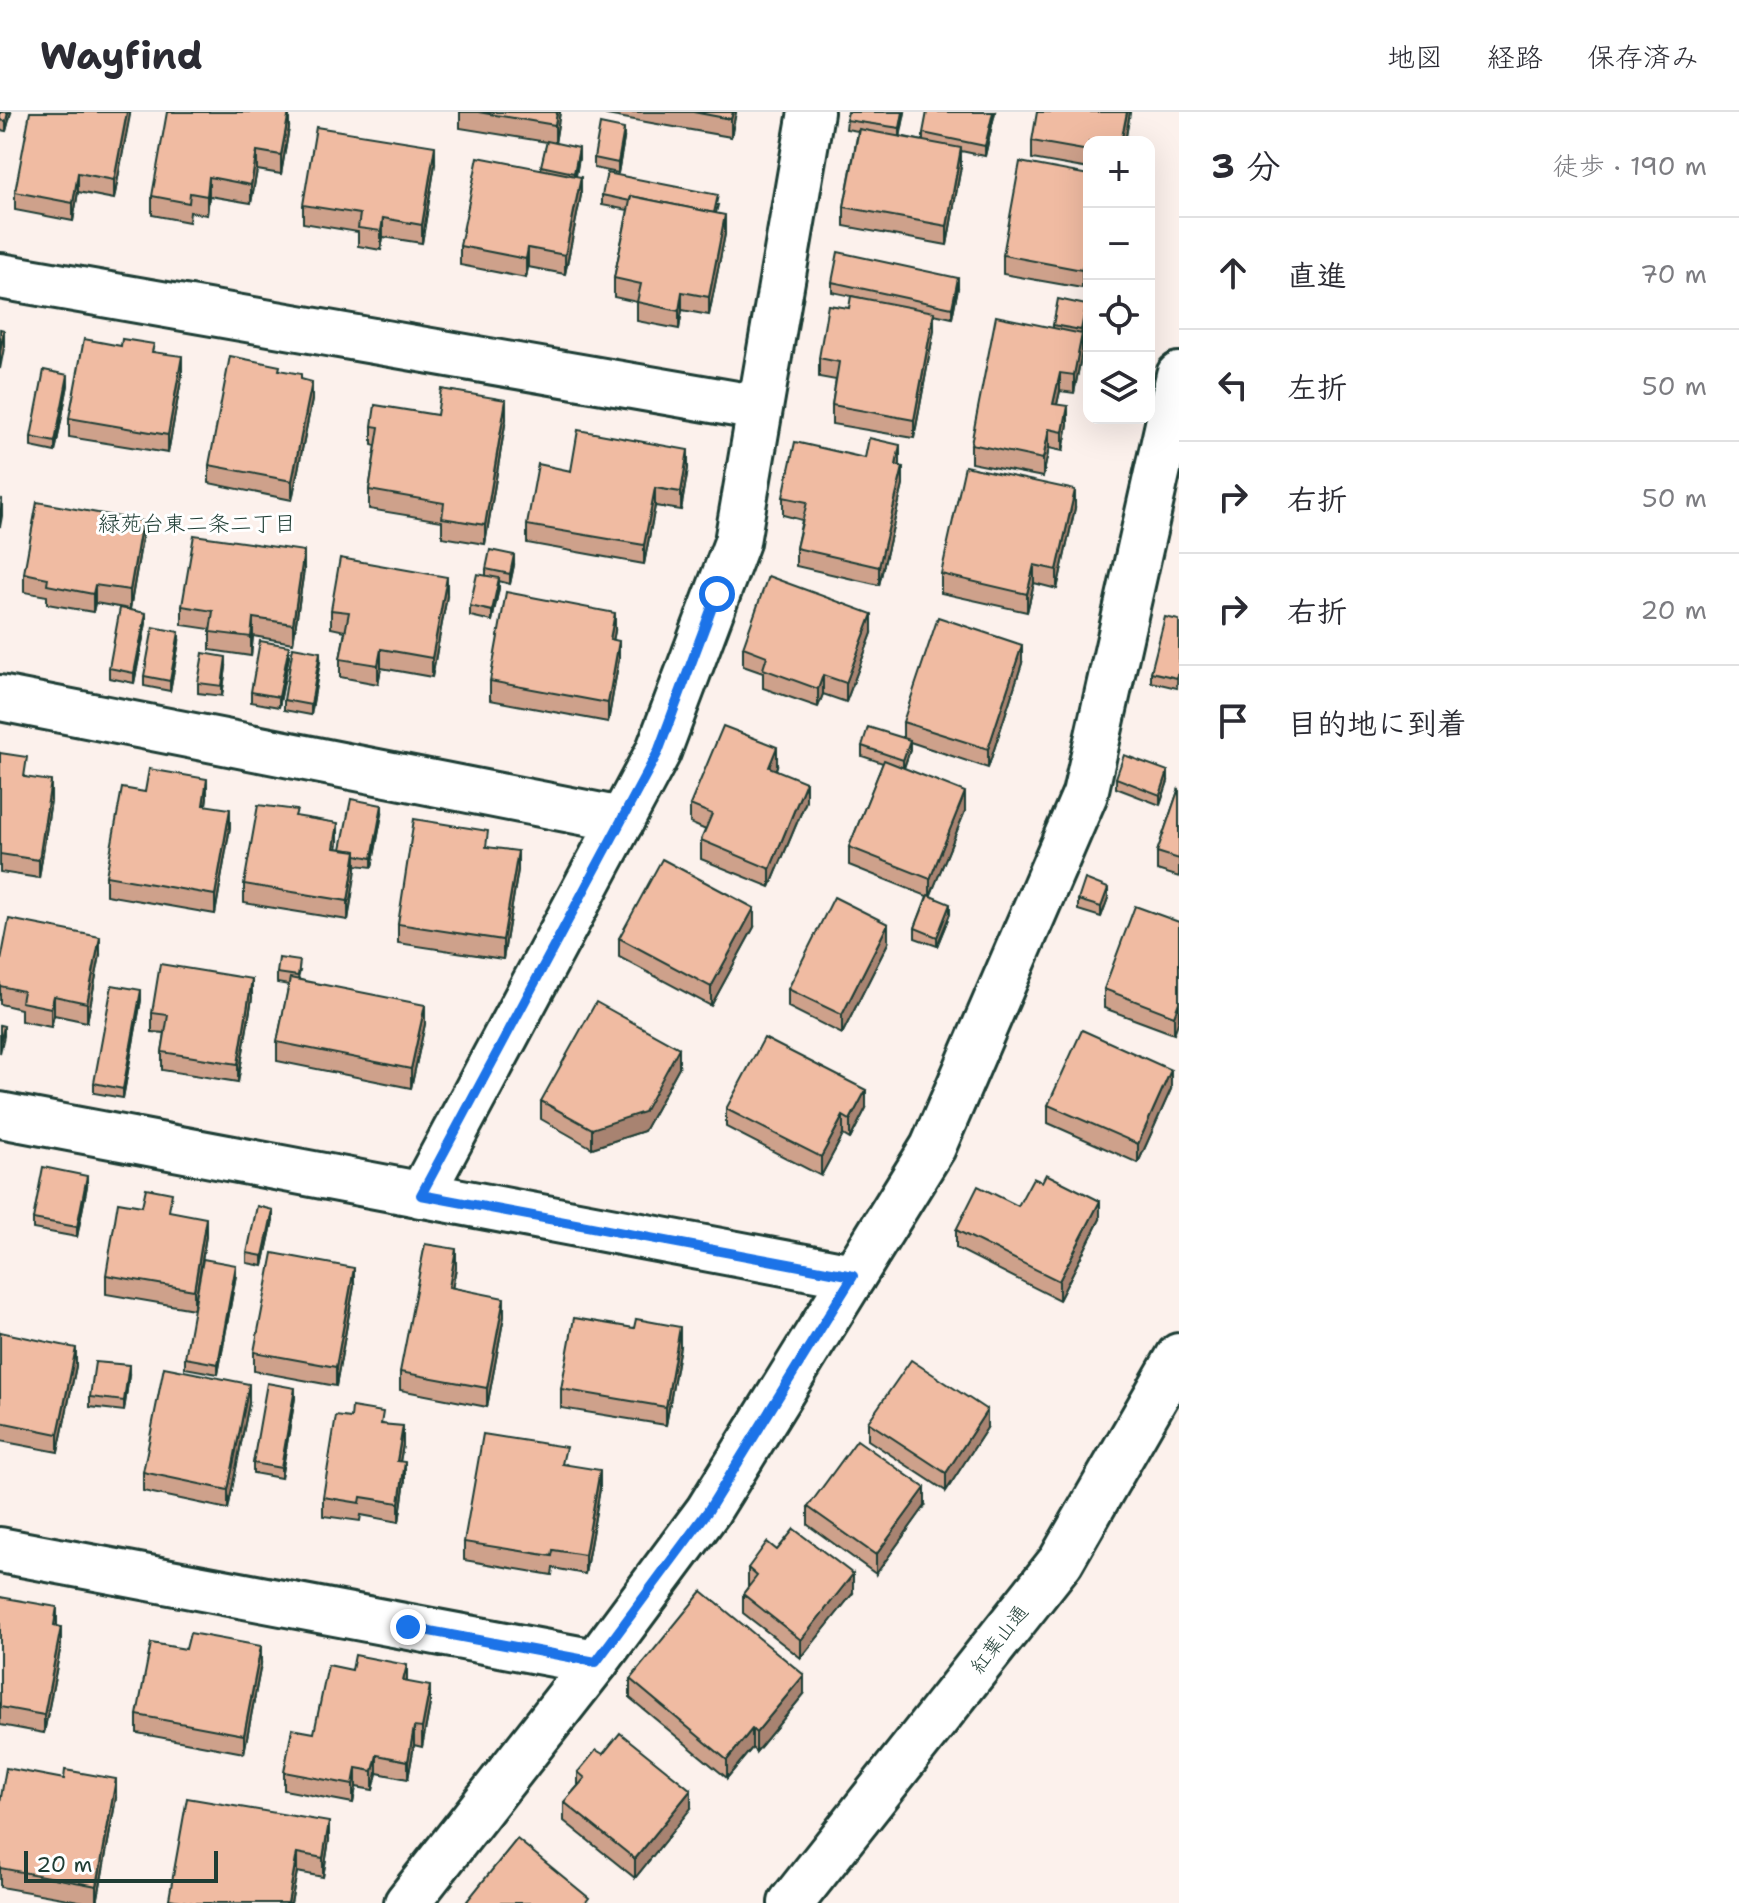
<!DOCTYPE html>
<html lang="ja">
<meta charset="utf-8">
<style>
:root{--surface:#fff;--page:#f7f7f7;--text:#2b2b33;--muted:#7c7c81;--line:#e1e1e2}
body{margin:0;font-family:"Shantell Sans","Klee One",sans-serif;background:var(--page);color:var(--text)}
.controls{position:absolute;right:24px;top:24px;display:grid;overflow:hidden;border-radius:16px;box-shadow:0 8px 32px #0002}
.controls button{width:72px;height:72px;display:grid;place-items:center;padding:0;border:0;border-bottom:2px solid var(--line);background:var(--surface);color:var(--text);font:40px sans-serif}
.scale{position:absolute;left:24px;bottom:20px;width:194px;box-sizing:border-box;padding-left:8px;border:4px solid #1f3d34;border-top:0;font-size:22px;line-height:28px;white-space:nowrap;color:#1f3d34;-webkit-text-stroke:6px #fff;paint-order:stroke}
.stop{position:absolute;width:24px;height:24px;margin:-18px;border:6px solid #1a73e8;border-radius:50%;background:#fff}
.stop.end{background:#1a73e8;border-color:#fff;box-shadow:0 2px 8px #0008}
.list{margin:0;padding:0;list-style:none}
h2{display:flex;justify-content:space-between;align-items:center;height:104px;margin:0;padding:0 32px;font-size:34px}
h2 small{font-size:26px;font-weight:400;color:var(--muted)}
.list li{display:grid;grid-template-columns:52px 1fr auto;gap:24px;align-items:center;box-sizing:border-box;height:112px;padding:0 32px;border-top:2px solid var(--line)}
.list b{display:block;font-size:30px;white-space:nowrap}
.list em{font-size:26px;font-style:normal;color:var(--muted)}
.icon{flex:none;width:44px;height:44px;fill:none;stroke:currentColor;stroke-width:2;stroke-linecap:round;stroke-linejoin:round}
.map{position:relative;flex:none;width:1179px;height:1791px;overflow:hidden}
header{display:flex;align-items:center;gap:48px;box-sizing:border-box;height:112px;padding:0 40px;background:var(--surface);border-bottom:2px solid var(--line)}
header strong{font-size:38px}
nav{display:flex;gap:44px;margin-inline-start:auto;font-size:28px}
main{display:flex}
aside{flex:1;background:var(--surface)}
.map>svg:first-child{display:block}
</style>
<header>
<strong>Wayfind</strong>
<nav><a>地図</a><a>経路</a><a>保存済み</a></nav>
</header>
<main>
<div class="map">
<svg width="1179" height="1791" viewBox="0 0 1179 1791">
<rect width="100%" height="100%" fill="#fcf1ec"/>
<filter id="ink" filterUnits="userSpaceOnUse"><feTurbulence type="fractalNoise" baseFrequency=".0125" numOctaves="2"/><feDisplacementMap in="SourceGraphic" scale="16" xChannelSelector="R" yChannelSelector="G"/><feConvolveMatrix kernelMatrix="1 2 1 2 8 2 1 2 1" color-interpolation-filters="sRGB"/></filter>
<g filter="url(#ink)">
<g fill="none" stroke-linecap="round" stroke-linejoin="round">
<defs>
<g id="street">
<polyline points="0,164 759,296"/>
<polyline points="0,586 622,708"/>
<polyline points="0,1003 853,1164"/>
<polyline points="421,1083 658,640 737,430 811,0"/>
<polyline points="0,1438 596,1550"/>
<polyline points="407,1791 596,1550 708,1399 933,1035 1085,682 1179,263"/>
</g>
<polyline id="secondary" points="791,1791 1061,1449 1179,1244"/>
</defs>
<use href="#street" stroke="#1f3d34" stroke-width="50"/>
<use href="#secondary" stroke="#1f3d34" stroke-width="50"/>
<use href="#street" stroke="#fff" stroke-width="44"/>
<use href="#secondary" stroke="#fff" stroke-width="44"/>
</g>
<g fill="#cea18b" stroke="#1f3d34" stroke-width="2">
<polygon points="0,0 11,0 6,19 0,18"/>
<polygon points="130,0 114,87 78,80 73,109 15,98 15,80"/>
<polygon points="460,0 560,0 555,31 579,46 576,64 581,83 565,162 528,155 526,166 460,153 460,134 541,57 547,30 460,16"/>
<polygon points="606,0 736,0 731,25 606,3"/>
<polygon points="848,0 905,0 900,24 923,29 923,21 995,0 985,44 961,39 961,54 947,133 844,114 844,95 858,19 846,17"/>
<polygon points="1130,0 1125,30 1089,30 1089,57 1032,47 1032,29"/>
<polygon points="289,16 281,62 257,58 251,91 209,84 207,103 190,100 189,110 152,103 152,84"/>
<polygon points="624,27 618,61 594,56 594,46"/>
<polygon points="435,52 422,131 383,125 381,138 358,134 358,120 303,111 303,93"/>
<polygon points="1089,63 1082,176 1003,162 1003,143"/>
<polygon points="602,83 718,93 716,101 725,122 709,203 682,198 679,217 637,209 637,190 614,185 614,166 628,98 602,93"/>
<polygon points="832,170 958,176 952,206 934,202 934,218 914,326 832,312 832,293 836,268 819,265 819,246 849,196 861,186 832,180"/>
<polygon points="1086,203 1082,225 1082,240 1074,281 1060,279 1057,292 1068,312 1063,339 1049,336 1043,365 971,351 971,332 1053,216 1053,213"/>
<polygon points="154,240 182,263 168,341 69,325 69,306"/>
<polygon points="280,258 301,268 312,288 292,388 209,371 209,353"/>
<polygon points="68,273 55,340 31,335 31,325"/>
<polygon points="437,303 506,307 485,432 442,425 442,409 369,397 369,378 376,334 372,333 372,314"/>
<polygon points="900,354 903,373 879,473 796,454 796,436 802,408 783,403 783,385"/>
<polygon points="688,356 681,398 655,394 644,452 527,431 527,413 571,359"/>
<polygon points="1075,396 1057,477 1034,471 1027,500 941,481 941,462"/>
<polygon points="142,427 130,497 95,491 93,500 47,492 47,484 24,480 24,461"/>
<polygon points="514,453 510,472 499,469 499,476 492,509 470,504 470,494 486,464 486,457"/>
<polygon points="304,458 293,531 253,524 251,544 210,538 210,517 182,513 182,494"/>
<polygon points="447,484 432,565 381,556 378,572 340,565 340,547 345,519 331,516 331,498"/>
<polygon points="1179,508 1177,576 1151,570 1151,560"/>
<polygon points="146,511 134,571 109,566 109,556"/>
<polygon points="615,519 613,528 619,547 608,610 490,588 490,569"/>
<polygon points="872,521 846,590 823,582 818,595 763,576 763,561 743,554 743,535"/>
<polygon points="179,530 170,579 144,574 144,564"/>
<polygon points="289,544 279,595 251,590 251,580"/>
<polygon points="320,549 311,603 284,598 284,588"/>
<polygon points="1022,551 988,656 910,630 910,638 904,656 965,699 930,784 950,802 937,834 915,826 915,816 927,784 849,753 849,735 883,651 862,644 862,634 903,626 903,610"/>
<polygon points="226,555 222,584 198,581 198,571"/>
<polygon points="0,641 51,688 39,766 0,760"/>
<polygon points="777,654 776,657 806,689 770,775 701,747 701,728 706,718 690,711 690,693"/>
<polygon points="1116,666 1168,669 1160,693 1116,676"/>
<polygon points="1179,676 1179,765 1157,758 1157,740"/>
<polygon points="145,680 207,685 206,693 230,715 215,802 106,783 106,764"/>
<polygon points="382,702 372,755 356,753 348,808 244,791 244,772 297,705 338,730 337,736 341,737"/>
<polygon points="488,735 518,758 503,847 398,831 398,812"/>
<polygon points="1108,786 1101,805 1078,798 1078,788"/>
<polygon points="1179,810 1174,922 1104,896 1104,877"/>
<polygon points="754,815 711,894 619,845 619,826"/>
<polygon points="888,831 842,922 788,895 788,877"/>
<polygon points="100,843 87,910 54,903 51,915 21,909 21,897 0,892 0,854"/>
<polygon points="300,859 298,867 425,912 411,976 277,949 277,930 289,873 277,871 277,861"/>
<polygon points="252,886 238,970 162,958 162,940 165,921 152,920 152,901"/>
<polygon points="141,888 123,986 94,981 94,971"/>
<polygon points="679,955 644,1019 592,1036 541,1007 541,989"/>
<polygon points="1171,977 1138,1051 1048,1011 1048,993"/>
<polygon points="866,996 850,1027 843,1023 821,1064 726,1015 726,997"/>
<polygon points="87,1074 77,1125 33,1117 33,1107"/>
<polygon points="1018,1094 1100,1107 1059,1188 956,1136 956,1118"/>
<polygon points="172,1100 206,1124 194,1197 106,1182 106,1163"/>
<polygon points="273,1108 263,1154 247,1151 247,1141"/>
<polygon points="456,1156 452,1176 504,1204 487,1295 400,1278 400,1260"/>
<polygon points="236,1163 218,1262 185,1256 185,1246"/>
<polygon points="354,1174 336,1274 254,1259 254,1240"/>
<polygon points="0,1220 76,1254 58,1340 0,1329"/>
<polygon points="680,1234 666,1313 561,1296 561,1277"/>
<polygon points="129,1263 124,1299 90,1295 90,1285"/>
<polygon points="295,1286 281,1366 253,1361 253,1351"/>
<polygon points="249,1291 228,1397 143,1379 143,1360"/>
<polygon points="868,1310 987,1316 946,1379 868,1328"/>
<polygon points="383,1312 403,1333 400,1349 405,1368 399,1410 361,1403 360,1409 323,1404 323,1385"/>
<polygon points="566,1352 600,1377 585,1462 553,1456 552,1463 464,1448 464,1430"/>
<polygon points="925,1394 876,1462 808,1413 808,1395"/>
<polygon points="777,1438 853,1481 801,1546 743,1501 743,1482 748,1475 748,1456"/>
<polygon points="0,1485 57,1514 61,1533 44,1621 0,1613"/>
<polygon points="261,1552 244,1641 137,1621 137,1603"/>
<polygon points="630,1567 804,1582 756,1640 752,1636 727,1666 630,1586"/>
<polygon points="407,1570 430,1592 422,1635 414,1633 408,1667 377,1661 373,1678 356,1675 353,1691 284,1678 284,1660 314,1621"/>
<polygon points="578,1660 691,1696 635,1766 564,1709 564,1690 578,1674"/>
<polygon points="116,1686 97,1791 90,1791 0,1775 0,1691"/>
<polygon points="329,1728 323,1765 297,1760 291,1791 169,1791 169,1787"/>
</g>
<g fill="#a88371" stroke="#1f3d34" stroke-width="2">
<polygon points="8,0 11,0 6,19 6,9"/>
<polygon points="127,0 130,0 130,3 114,87 114,68"/>
<polygon points="289,0 289,16 281,62 281,43"/>
<polygon points="557,0 560,0 555,31 555,13"/>
<polygon points="733,0 736,0 731,25 731,7"/>
<polygon points="903,0 905,0 900,26 900,16"/>
<polygon points="993,0 995,0 985,44 985,34"/>
<polygon points="1127,0 1130,0 1125,30 1121,30"/>
<polygon points="624,17 624,27 618,61 618,51"/>
<polygon points="435,34 435,52 422,131 422,113"/>
<polygon points="579,36 579,46 574,71 574,61"/>
<polygon points="961,36 961,54 947,133 947,114"/>
<polygon points="257,39 257,58 251,91 251,73"/>
<polygon points="78,61 78,80 73,109 73,91"/>
<polygon points="209,65 209,84 207,103 207,84"/>
<polygon points="581,65 581,83 565,162 565,143"/>
<polygon points="725,103 725,122 709,203 709,185"/>
<polygon points="383,106 383,125 381,138 381,119"/>
<polygon points="1089,121 1089,139 1082,176 1082,158"/>
<polygon points="528,136 528,155 526,166 526,147"/>
<polygon points="958,166 958,176 952,206 952,196"/>
<polygon points="682,180 682,198 679,217 679,199"/>
<polygon points="1086,193 1086,203 1082,225 1082,240 1074,281 1074,263"/>
<polygon points="934,200 934,218 914,326 914,308"/>
<polygon points="4,218 4,236 0,257 0,239"/>
<polygon points="182,244 182,263 168,341 168,323"/>
<polygon points="1060,261 1060,279 1053,310 1053,292"/>
<polygon points="68,263 68,273 55,340 55,330"/>
<polygon points="312,270 312,288 292,388 292,369"/>
<polygon points="506,288 506,307 485,432 485,413"/>
<polygon points="1068,294 1068,312 1063,339 1063,320"/>
<polygon points="1049,317 1049,336 1043,365 1043,347"/>
<polygon points="900,333 900,352 896,371 896,353"/>
<polygon points="688,338 688,356 681,398 681,380"/>
<polygon points="903,355 903,373 879,473 879,455"/>
<polygon points="655,376 655,394 644,452 644,433"/>
<polygon points="1075,378 1075,396 1057,477 1057,458"/>
<polygon points="2,386 2,404 0,415 0,397"/>
<polygon points="142,409 142,427 130,497 130,478"/>
<polygon points="304,439 304,458 293,531 293,512"/>
<polygon points="514,443 514,453 510,472 510,462"/>
<polygon points="1034,453 1034,471 1027,500 1027,482"/>
<polygon points="447,465 447,484 432,565 432,546"/>
<polygon points="499,466 499,476 492,509 492,499"/>
<polygon points="95,473 95,491 93,500 93,482"/>
<polygon points="146,501 146,511 134,571 134,561"/>
<polygon points="615,501 615,519 610,546 610,527"/>
<polygon points="872,502 872,521 846,590 846,571"/>
<polygon points="253,506 253,524 251,544 251,525"/>
<polygon points="179,520 179,530 170,579 170,569"/>
<polygon points="619,529 619,547 608,610 608,591"/>
<polygon points="1022,533 1022,551 988,656 988,637"/>
<polygon points="289,534 289,544 279,595 279,585"/>
<polygon points="381,537 381,556 378,572 378,553"/>
<polygon points="320,540 320,549 311,603 311,593"/>
<polygon points="226,545 226,555 222,584 222,574"/>
<polygon points="823,563 823,582 818,595 818,577"/>
<polygon points="910,628 910,638 903,658 903,648"/>
<polygon points="777,635 777,654 769,673 769,655"/>
<polygon points="1168,659 1168,669 1160,693 1160,683"/>
<polygon points="207,667 207,685 203,711 203,693"/>
<polygon points="51,669 51,688 39,766 39,748"/>
<polygon points="806,670 806,689 770,775 770,757"/>
<polygon points="965,680 965,699 930,785 930,767"/>
<polygon points="382,693 382,702 372,755 372,746"/>
<polygon points="230,697 230,715 215,802 215,783"/>
<polygon points="338,711 338,730 334,754 334,736"/>
<polygon points="356,739 356,758 348,808 348,789"/>
<polygon points="518,739 518,758 503,847 503,828"/>
<polygon points="1108,776 1108,786 1101,805 1101,795"/>
<polygon points="950,792 950,802 937,834 937,825"/>
<polygon points="754,796 754,815 711,894 711,875"/>
<polygon points="888,812 888,831 842,922 842,903"/>
<polygon points="100,825 100,843 87,910 87,891"/>
<polygon points="252,867 252,886 238,970 238,952"/>
<polygon points="141,878 141,888 123,986 123,977"/>
<polygon points="54,884 54,903 51,915 51,896"/>
<polygon points="1179,890 1179,908 1174,922 1174,904"/>
<polygon points="425,893 425,912 411,976 411,957"/>
<polygon points="4,914 4,924 0,941 0,931"/>
<polygon points="679,936 679,955 644,1019 592,1036 592,1017"/>
<polygon points="1171,958 1171,977 1138,1051 1138,1032"/>
<polygon points="866,978 866,996 850,1027 850,1008"/>
<polygon points="843,1004 843,1023 821,1064 821,1045"/>
<polygon points="87,1064 87,1074 77,1125 77,1115"/>
<polygon points="1100,1089 1100,1107 1059,1188 1059,1169"/>
<polygon points="273,1098 273,1108 263,1154 263,1144"/>
<polygon points="206,1106 206,1124 194,1197 194,1178"/>
<polygon points="456,1137 456,1156 449,1194 449,1175"/>
<polygon points="236,1153 236,1163 218,1262 218,1252"/>
<polygon points="354,1156 354,1174 336,1274 336,1255"/>
<polygon points="504,1186 504,1204 487,1295 487,1276"/>
<polygon points="680,1215 680,1234 666,1313 666,1295"/>
<polygon points="76,1236 76,1254 58,1340 58,1322"/>
<polygon points="129,1253 129,1263 124,1299 124,1289"/>
<polygon points="249,1272 249,1291 228,1397 228,1378"/>
<polygon points="295,1276 295,1286 281,1366 281,1356"/>
<polygon points="987,1298 987,1316 946,1379 946,1361"/>
<polygon points="403,1314 403,1333 397,1367 397,1349"/>
<polygon points="405,1350 405,1368 399,1410 399,1391"/>
<polygon points="600,1358 600,1377 585,1462 585,1443"/>
<polygon points="925,1376 925,1394 876,1462 876,1443"/>
<polygon points="853,1462 853,1481 801,1546 801,1528"/>
<polygon points="57,1495 57,1514 54,1513"/>
<polygon points="61,1515 61,1533 44,1621 44,1603"/>
<polygon points="261,1534 261,1552 244,1641 244,1623"/>
<polygon points="407,1553 407,1571 403,1569"/>
<polygon points="804,1563 804,1582 756,1640 756,1621"/>
<polygon points="430,1574 430,1592 422,1635 422,1616"/>
<polygon points="414,1615 414,1633 408,1667 408,1649"/>
<polygon points="752,1617 752,1636 727,1666 727,1648"/>
<polygon points="377,1643 377,1661 373,1678 373,1659"/>
<polygon points="356,1656 356,1675 353,1691 353,1673"/>
<polygon points="116,1667 116,1686 97,1791 97,1774"/>
<polygon points="691,1678 691,1696 635,1766 635,1747"/>
<polygon points="329,1710 329,1728 323,1765 323,1746"/>
<polygon points="297,1741 297,1760 291,1791 288,1791"/>
</g>
<g fill="#f0bba2" stroke="#1f3d34" stroke-width="2">
<polygon points="0,0 8,0 6,9 0,8"/>
<polygon points="30,0 127,0 114,68 78,61 73,91 15,80"/>
<polygon points="167,0 289,0 281,43 257,39 251,73 209,65 207,84 190,81 189,91 152,84"/>
<polygon points="478,0 557,0 555,13"/>
<polygon points="693,0 733,0 731,7"/>
<polygon points="848,0 903,0 900,16 846,8"/>
<polygon points="927,0 993,0 985,34 923,21"/>
<polygon points="1037,0 1127,0 1121,30 1089,30 1089,39 1032,29"/>
<polygon points="600,12 624,17 618,51 594,46"/>
<polygon points="316,15 435,34 422,113 383,106 381,119 358,116 360,102 303,93"/>
<polygon points="859,17 961,36 947,114 844,95"/>
<polygon points="547,29 579,36 574,61 541,54"/>
<polygon points="478,45 581,65 565,143 528,136 526,147 460,134"/>
<polygon points="1020,50 1089,63 1089,121 1082,158 1003,143"/>
<polygon points="607,61 718,83 714,101 631,84 630,89 602,83"/>
<polygon points="631,84 725,103 709,185 682,180 679,199 637,190 641,172 614,166"/>
<polygon points="838,140 958,166 952,196 832,170"/>
<polygon points="851,184 934,200 914,308 832,293 839,250 819,246 828,193 849,196"/>
<polygon points="1058,187 1086,193 1081,218 1053,213"/>
<polygon points="996,204 1082,222 1074,263 1060,261 1053,292 1068,294 1063,320 1049,317 1043,347 971,332"/>
<polygon points="0,217 4,218 0,239"/>
<polygon points="84,227 121,234 122,227 154,232 152,240 182,244 168,323 69,306"/>
<polygon points="230,244 280,254 279,258 301,262 301,267 312,270 292,369 209,353"/>
<polygon points="44,258 68,263 55,330 31,325"/>
<polygon points="441,277 506,288 485,413 442,406 444,391 369,378 379,315 372,314 375,293 437,303"/>
<polygon points="578,318 688,338 681,380 655,376 644,433 527,413 538,352 571,359"/>
<polygon points="869,326 900,333 896,353 903,355 879,455 796,436 807,390 783,385 795,330 865,346"/>
<polygon points="965,354 1075,378 1057,458 1034,453 1027,482 941,462"/>
<polygon points="37,390 142,409 130,478 95,473 93,482 47,473 48,466 24,461"/>
<polygon points="194,423 304,439 293,512 253,506 251,525 210,520 213,499 182,494"/>
<polygon points="490,438 514,443 510,462 486,457"/>
<polygon points="340,446 447,465 432,546 381,537 378,553 340,547 349,500 331,498"/>
<polygon points="477,462 499,466 492,499 470,494"/>
<polygon points="768,464 872,502 846,571 823,563 818,577 763,557 767,544 743,535"/>
<polygon points="506,480 615,501 610,527 619,529 608,591 490,569"/>
<polygon points="120,496 146,501 134,561 109,556"/>
<polygon points="938,505 1022,533 988,637 903,610"/>
<polygon points="1165,505 1179,508 1179,559 1177,566 1151,560"/>
<polygon points="153,515 179,520 170,569 144,564"/>
<polygon points="260,529 289,534 279,585 251,580"/>
<polygon points="293,535 320,540 311,593 284,588"/>
<polygon points="203,541 226,545 222,574 198,571"/>
<polygon points="723,614 777,635 769,655 806,670 770,757 701,728 712,702 690,693"/>
<polygon points="868,615 910,628 903,648 862,634"/>
<polygon points="0,641 27,645 24,665 51,669 39,748 0,742"/>
<polygon points="1124,643 1168,659 1160,683 1116,666"/>
<polygon points="884,648 965,680 930,767 849,735"/>
<polygon points="149,657 207,667 203,693 230,697 215,783 106,764 122,676 145,680"/>
<polygon points="1179,676 1179,747 1157,740"/>
<polygon points="351,687 382,693 372,746 356,743 356,739 341,737"/>
<polygon points="258,693 297,698 295,704 338,711 334,736 356,739 348,789 244,772"/>
<polygon points="414,707 488,719 486,735 518,739 503,828 398,812"/>
<polygon points="662,747 754,796 711,875 619,826"/>
<polygon points="1085,767 1108,776 1101,795 1078,788"/>
<polygon points="928,783 950,792 937,825 915,816"/>
<polygon points="834,785 888,812 842,903 788,877"/>
<polygon points="1135,794 1179,810 1179,890 1174,904 1104,877"/>
<polygon points="9,807 100,825 87,891 54,884 51,896 21,890 23,879 0,874 0,854"/>
<polygon points="279,846 300,849 298,864 277,861"/>
<polygon points="160,852 252,867 238,952 162,940 168,903 152,901"/>
<polygon points="290,866 425,893 411,957 277,930"/>
<polygon points="112,873 141,878 123,977 94,971"/>
<polygon points="596,890 679,936 644,1000 592,1017 541,989"/>
<polygon points="0,913 4,914 0,931"/>
<polygon points="1082,918 1171,958 1138,1032 1048,993"/>
<polygon points="764,926 866,978 850,1008 843,1004 821,1045 726,997"/>
<polygon points="43,1055 87,1064 77,1115 33,1107"/>
<polygon points="1046,1062 1100,1089 1059,1169 956,1118 978,1074 1018,1094 1033,1066 1042,1070"/>
<polygon points="146,1076 172,1081 169,1099 206,1106 194,1178 106,1163 118,1090 142,1094"/>
<polygon points="257,1094 273,1098 263,1144 247,1141"/>
<polygon points="425,1132 456,1137 449,1175 504,1186 487,1276 400,1260"/>
<polygon points="273,1141 354,1156 336,1255 254,1240"/>
<polygon points="203,1147 236,1153 218,1252 185,1246"/>
<polygon points="574,1206 634,1216 636,1207 680,1215 666,1295 561,1277"/>
<polygon points="0,1220 76,1236 58,1322 0,1310"/>
<polygon points="911,1248 987,1298 946,1361 868,1310"/>
<polygon points="95,1250 129,1253 124,1289 90,1285"/>
<polygon points="164,1255 249,1272 228,1378 143,1360"/>
<polygon points="267,1271 295,1276 281,1356 253,1351"/>
<polygon points="352,1295 383,1300 381,1312 403,1314 397,1349 405,1350 399,1391 361,1385 360,1391 323,1385 336,1304 351,1306"/>
<polygon points="483,1322 566,1335 562,1352 600,1358 585,1443 553,1438 552,1444 464,1430"/>
<polygon points="857,1328 925,1376 876,1443 808,1395"/>
<polygon points="794,1417 853,1462 801,1528 743,1482 757,1464 748,1456 767,1430 777,1438"/>
<polygon points="702,1479 804,1563 756,1621 752,1617 727,1648 630,1567"/>
<polygon points="0,1485 57,1495 54,1513 61,1515 44,1603 0,1595"/>
<polygon points="190,1521 261,1534 244,1623 137,1603 151,1531 186,1537"/>
<polygon points="355,1543 407,1553 403,1569 430,1574 422,1616 414,1615 408,1649 377,1643 373,1659 356,1656 353,1673 284,1660 292,1617 314,1621 328,1553 352,1558"/>
<polygon points="620,1621 691,1678 635,1747 564,1690 585,1666 578,1660 596,1638 603,1642"/>
<polygon points="6,1656 64,1667 65,1658 116,1667 97,1774 0,1756 0,1691"/>
<polygon points="187,1686 329,1710 323,1746 297,1741 288,1791 193,1791 169,1787"/>
<polygon points="517,1727 589,1786 585,1791 470,1791 467,1789"/>
</g>
</g>
<g fill="none" stroke-linecap="round" stroke-linejoin="round" filter="url(#ink)">
<polyline stroke="#1a73e8" stroke-width="10" points="408,1515 596,1550 708,1399 853,1164 421,1083 658,640 717,482"/>
</g>
<g text-anchor="middle" stroke-width="6" stroke-linejoin="round" paint-order="stroke">
<g font-size="20" fill="#1f3d34" stroke="#fff">
<text transform="translate(999 1527) rotate(-52)" y="7">紅葉山通</text>
</g>
<g font-size="22" fill="#1f3d34" stroke="#fff">
<text x="197" y="419">緑苑台東二条二丁目</text>
</g>
</g>
</svg>
<div class="controls">
<button>+</button>
<button>−</button>
<button><svg class="icon" aria-label="locate" viewBox="0 0 24 24"><circle cx="12" cy="12" r="6"/><path d="M12 2v4M12 18v4M2 12h4M18 12h4"/></svg></button>
<button><svg class="icon" aria-label="layers" viewBox="0 0 24 24"><path d="M12 4l9 5-9 5-9-5zM3 14l9 5 9-5"/></svg></button>
</div>
<div class="scale">20 m</div>
<div class="stop" style="left:717px;top:482px"></div>
<div class="stop end" style="left:408px;top:1515px"></div>
</div>
<aside>
<h2>3 分<small>徒歩 · 190 m</small></h2>
<ul class="list">
<li><svg class="icon" aria-label="ahead" viewBox="0 0 24 24"><path d="M12 20V5M6 11l6-6 6 6"/></svg><div><b>直進</b></div><em>70 m</em></li>
<li><svg class="icon" aria-label="left" viewBox="0 0 24 24"><path d="M17 20v-9H6M10 6l-5 5 5 5"/></svg><div><b>左折</b></div><em>50 m</em></li>
<li><svg class="icon" aria-label="right" viewBox="0 0 24 24"><path d="M7 20v-9h11M14 6l5 5-5 5"/></svg><div><b>右折</b></div><em>50 m</em></li>
<li><svg class="icon" aria-label="right" viewBox="0 0 24 24"><path d="M7 20v-9h11M14 6l5 5-5 5"/></svg><div><b>右折</b></div><em>20 m</em></li>
<li><svg class="icon" aria-label="arrive" viewBox="0 0 24 24"><path d="M6 21V4h12l-3 4 3 4H6"/></svg><div><b>目的地に到着</b></div></li>
</ul>
</aside>
</main>
